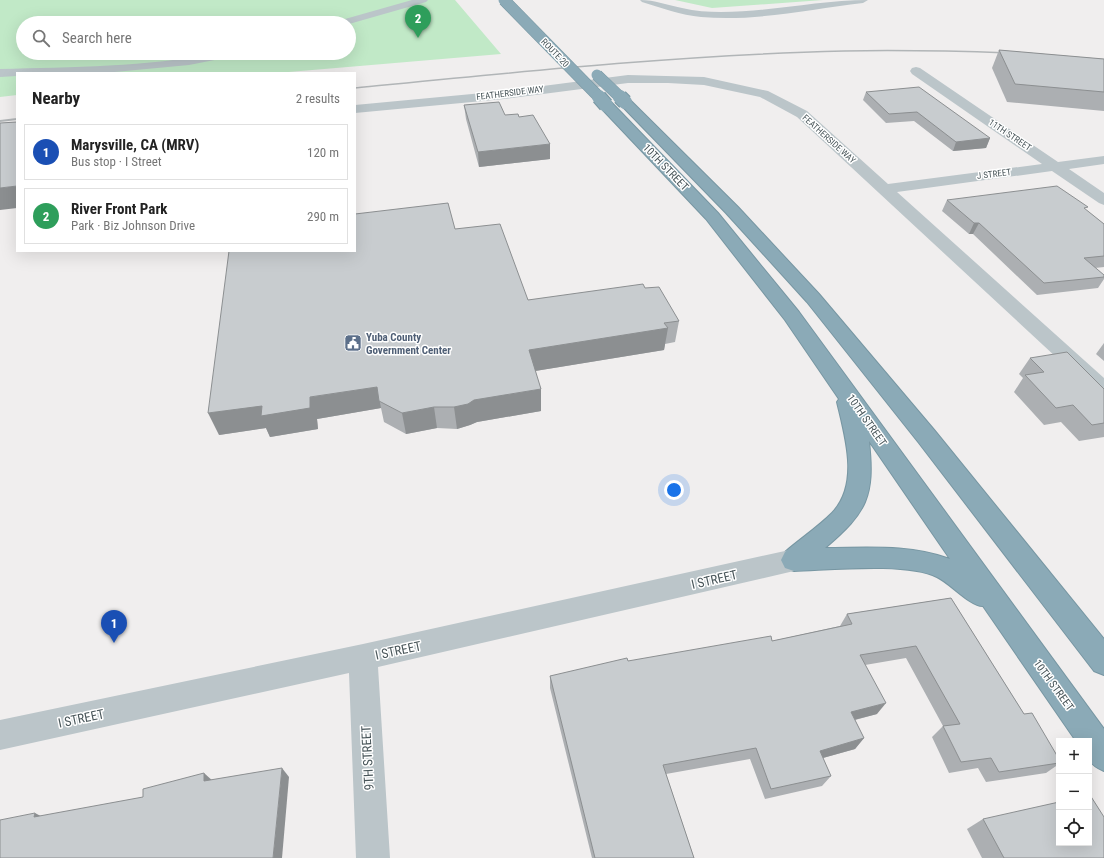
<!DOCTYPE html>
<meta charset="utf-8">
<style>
:root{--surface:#fff;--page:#f6f6f6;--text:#222;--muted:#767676;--line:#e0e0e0;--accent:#0f766e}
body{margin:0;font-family:"Roboto Condensed",sans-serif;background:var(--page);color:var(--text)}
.controls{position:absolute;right:12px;bottom:12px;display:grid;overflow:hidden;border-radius:0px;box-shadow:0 4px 16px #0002}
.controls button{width:36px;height:36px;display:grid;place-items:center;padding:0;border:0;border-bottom:1px solid var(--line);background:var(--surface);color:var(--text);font:20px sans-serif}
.you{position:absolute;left:674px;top:490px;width:14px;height:14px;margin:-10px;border:3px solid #fff;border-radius:50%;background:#1a73e8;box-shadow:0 0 0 6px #1a73e833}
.badge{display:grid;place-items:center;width:26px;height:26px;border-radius:50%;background:var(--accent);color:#fff;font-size:13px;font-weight:700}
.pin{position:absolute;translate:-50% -33px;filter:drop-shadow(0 1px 2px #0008)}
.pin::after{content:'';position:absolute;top:21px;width:14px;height:12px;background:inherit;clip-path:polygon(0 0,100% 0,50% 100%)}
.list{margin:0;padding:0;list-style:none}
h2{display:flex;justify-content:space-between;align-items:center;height:52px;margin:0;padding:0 16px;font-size:17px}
h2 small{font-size:13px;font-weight:400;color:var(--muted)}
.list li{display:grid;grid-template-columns:26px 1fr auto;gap:12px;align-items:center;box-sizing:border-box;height:56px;margin:0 8px 8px;padding:0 8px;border:1px solid var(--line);border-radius:0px}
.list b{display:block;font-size:15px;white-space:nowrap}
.list p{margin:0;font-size:13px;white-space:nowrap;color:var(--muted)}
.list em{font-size:13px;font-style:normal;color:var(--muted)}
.icon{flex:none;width:22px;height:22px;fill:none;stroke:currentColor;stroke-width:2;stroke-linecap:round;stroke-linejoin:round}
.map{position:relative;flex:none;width:1104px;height:858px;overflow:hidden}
.search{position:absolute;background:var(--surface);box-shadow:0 4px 16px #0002;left:16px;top:16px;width:340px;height:44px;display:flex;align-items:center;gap:10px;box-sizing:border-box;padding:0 14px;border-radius:22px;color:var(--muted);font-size:15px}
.panel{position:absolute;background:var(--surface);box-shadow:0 4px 16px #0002;left:16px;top:72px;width:340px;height:180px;border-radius:0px}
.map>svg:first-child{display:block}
</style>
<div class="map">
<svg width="1104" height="858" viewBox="0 0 1104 858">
<rect width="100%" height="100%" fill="#f0eeee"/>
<g fill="#c1e9c7" fill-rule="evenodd">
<path d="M 0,0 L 455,0 L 501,54 L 277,73 L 17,73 L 17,95 L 0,97 ZM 23,23 L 349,23 L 349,53 L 23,53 Z"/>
<polygon points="675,0 823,0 712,8"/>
</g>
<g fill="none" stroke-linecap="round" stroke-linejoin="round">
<defs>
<g id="highway">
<polygon points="625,98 629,99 738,207 819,294 935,431 1104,639 1104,675 1094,671 919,443 807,302 726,213 621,105 619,102 621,99"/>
<path d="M 606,101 L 611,102 L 718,213 L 799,312 L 1104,729 L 1104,771 C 1086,763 1089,759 1089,741 L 1076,741 L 983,606 C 971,607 950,583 937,577 C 906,562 830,570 794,571 L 785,568 L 781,560 L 785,552 C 800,539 818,527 832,513 C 860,484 845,436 837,402 L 839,399 L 785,320 L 706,219 L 601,108 L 600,105 ZM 869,441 L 950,559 C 909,544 868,548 825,548 C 867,512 875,497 869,441 Z"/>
</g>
</defs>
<use href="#highway" stroke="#7796a2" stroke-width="2"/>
<g fill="#bbc5c9" fill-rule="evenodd">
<polygon points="412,0 428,0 426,2 349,24 337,23 338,21"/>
<path d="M 640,0 C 655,0 667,5 682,8 C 695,11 708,12 721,12 C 771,12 819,0 868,0 L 863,3 C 810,9 755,22 701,17 C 681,15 661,8 642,2 Z"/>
<path d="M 217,53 L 241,53 L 235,56 L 189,65 L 104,73 L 17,73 L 17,76 L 0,77 L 0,69 C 73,67 146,67 217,53 Z"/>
<polygon points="916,67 920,68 1058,162 1104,156 1104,164 1069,169 1104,193 1104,205 1099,203 1052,171 897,192 1104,378 1104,397 1097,395 797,117 760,97 704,85 668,83 628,83 504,99 355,113 355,105 504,91 628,75 704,77 768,91 807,111 888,184 1042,164 912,74 910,71 912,68"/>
<polygon points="794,549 803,552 807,560 803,568 794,571 378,667 390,858 356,858 349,673 0,750 0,720 363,644"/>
</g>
<use href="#highway" fill="#8baab7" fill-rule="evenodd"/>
<path stroke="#b1b5b7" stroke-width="1.5" d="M 355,88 C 518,72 681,55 844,51 C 899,50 954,51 1009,53"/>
<polyline stroke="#b1b5b7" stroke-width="2" points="0,121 17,119"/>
<defs>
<g id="highway-bridge-far1">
<polyline points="504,0 600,98"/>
<polyline points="597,75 621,98"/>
</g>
<g id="highway-bridge">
<polyline points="599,97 606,105"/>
<polyline points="620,97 625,102"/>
</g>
</defs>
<use href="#highway-bridge-far1" stroke="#7796a2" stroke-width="12" stroke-linecap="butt"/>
<use href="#highway-bridge" stroke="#7796a2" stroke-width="16" stroke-linecap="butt"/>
<use href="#highway-bridge-far1" stroke="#8baab7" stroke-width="11"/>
<use href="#highway-bridge" stroke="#8baab7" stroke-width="14"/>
</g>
<g fill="#acafb2">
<polygon points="999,50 1104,59 1104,111 1007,102 992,68"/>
<polygon points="866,92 990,138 986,148 953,151 914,121 886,123 863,100"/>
<polygon points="464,105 505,115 519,117 550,144 550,159 479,167 466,119"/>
<polygon points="947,200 1086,210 1104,224 1104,267 1095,268 1104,275 1104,279 1098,288 1037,295 973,234 969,234 942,211"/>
<polygon points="455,229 528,300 645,288 679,321 675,342 665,344 664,350 535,371 541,389 541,411 477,422 470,425 457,429 437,428 406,434 384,422 381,408 317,419 318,429 270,437 266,428 219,435"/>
<polygon points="1104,343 1104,361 1096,354"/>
<polygon points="1030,358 1104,389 1104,437 1079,441 1061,422 1044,425 1014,392 1023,378 1019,374"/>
<polygon points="951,598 1024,714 1059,759 1059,764 1046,773 986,782 978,768 949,773 932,737 943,726 906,658 865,665 877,714 855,720 864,738 855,749 823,758 831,776 822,786 765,799 750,759 666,774 694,858 592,858 550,688 550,676 772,641 840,626 847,614"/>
<polygon points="983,819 1104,858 982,858 967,829"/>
</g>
<g fill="#8c8f91">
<polygon points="990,138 986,148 953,151 956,142"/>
<polygon points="550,144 550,159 479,167 478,152"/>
<polygon points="17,186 17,208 0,210 0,188"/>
<polygon points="974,223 979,223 973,234 969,234"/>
<polygon points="668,328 664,350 529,372 529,350"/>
<polygon points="377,387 381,408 317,419 318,429 270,437 266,428 219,435 208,413"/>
<polygon points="541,389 541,411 477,422 470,425 457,429 454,407 474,400"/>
<polygon points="434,407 437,428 406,434 402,413"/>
<polygon points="886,703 877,714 842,723 851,712"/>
<polygon points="864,738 855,749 812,761 820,751"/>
<polygon points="282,768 289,777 282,858 273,858"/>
<polygon points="204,773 214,782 204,781"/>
<polygon points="35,813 50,821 34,817"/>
</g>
<g fill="#c8cccf" stroke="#8c8f91">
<polygon points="999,50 1104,59 1104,92 1015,84"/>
<polygon points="919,87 990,138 956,142 917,112 889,114 866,92"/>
<polygon points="499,102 505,115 518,114 519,117 533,115 550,144 478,152 464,105"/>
<polygon points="17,122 17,186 0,188 0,123"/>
<polygon points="1057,186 1088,207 1084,208 1104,224 1104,256 1084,258 1104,275 1104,277 1044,283 979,223 974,223 947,200"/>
<polygon points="448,203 455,229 500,224 528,300 643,284 645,288 659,287 679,321 664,323 668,328 529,350 541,389 474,400 468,404 454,407 434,407 402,413 379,401 377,387 310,397 310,408 261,416 262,406 208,413 229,251 355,251 355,214"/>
<polygon points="1067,352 1104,389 1104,423 1092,425 1073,405 1056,408 1025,375 1044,372 1030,358"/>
<polygon points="951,598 1024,714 1032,713 1059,759 1059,763 999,772 991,758 961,762 943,726 960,724 916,646 860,655 886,703 851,712 864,738 820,751 831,776 771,789 756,748 663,765 694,858 595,858 550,676 627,658 628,661 771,636 772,641 852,624 847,614"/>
<polygon points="282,768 273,858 0,858 0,820 35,813 34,817 143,797 143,789 204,773 204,781"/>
<polygon points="1089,795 1090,795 1104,817 1104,858 1004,858 983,819 1059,802 1059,843 1089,843"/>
</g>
<defs>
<symbol id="civic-square" viewBox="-11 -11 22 22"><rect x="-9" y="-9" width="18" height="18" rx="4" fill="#5c6f8a" stroke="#fff"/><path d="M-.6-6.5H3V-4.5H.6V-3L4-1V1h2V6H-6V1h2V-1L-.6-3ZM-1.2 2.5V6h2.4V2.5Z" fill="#fff"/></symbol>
</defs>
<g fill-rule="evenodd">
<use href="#civic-square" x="343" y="333" width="20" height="20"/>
</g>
<g text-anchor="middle" stroke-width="3" stroke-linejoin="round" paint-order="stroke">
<g font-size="9" fill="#485559" stroke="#fff">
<text transform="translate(555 53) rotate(46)" y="3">ROUTE 20</text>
<text transform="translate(510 93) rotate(-7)" y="3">FEATHERSIDE WAY</text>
<text transform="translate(1010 135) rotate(34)" y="3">11TH STREET</text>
<text transform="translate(829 139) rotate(42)" y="3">FEATHERSIDE WAY</text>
<text transform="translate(994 174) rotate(-7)" y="3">J STREET</text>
</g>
<g font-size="11" fill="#485559" stroke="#fff">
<text transform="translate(666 167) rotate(46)" y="4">10TH STREET</text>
<text transform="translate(867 420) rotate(55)" y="4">10TH STREET</text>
<text transform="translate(1054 685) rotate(54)" y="4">10TH STREET</text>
</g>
<g font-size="11" font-weight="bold" fill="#4e5e75" stroke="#fff" text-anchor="start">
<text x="366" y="341">Yuba County<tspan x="366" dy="13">Government Center</tspan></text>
</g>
<g font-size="13" fill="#485559" stroke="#fff">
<text transform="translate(714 579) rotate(-13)" y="5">I STREET</text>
<text transform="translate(398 650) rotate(-12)" y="5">I STREET</text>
<text transform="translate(81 718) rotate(-12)" y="5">I STREET</text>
<text transform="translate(367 758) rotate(-93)" y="5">9TH STREET</text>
</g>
</g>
</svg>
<div class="controls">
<button>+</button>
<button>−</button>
<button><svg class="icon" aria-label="locate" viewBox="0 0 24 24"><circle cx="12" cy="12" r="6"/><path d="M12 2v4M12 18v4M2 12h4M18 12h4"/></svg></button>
</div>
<div class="you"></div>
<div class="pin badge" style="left:114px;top:643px;background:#1a4fb4">1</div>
<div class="pin badge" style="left:418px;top:38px;background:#2e9e5b">2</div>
<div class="search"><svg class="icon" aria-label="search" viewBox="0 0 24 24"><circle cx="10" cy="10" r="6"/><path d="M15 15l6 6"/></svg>Search here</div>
<section class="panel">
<h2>Nearby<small>2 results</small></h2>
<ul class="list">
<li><span class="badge" style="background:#1a4fb4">1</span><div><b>Marysville, CA (MRV)</b><p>Bus stop · I Street</p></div><em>120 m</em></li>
<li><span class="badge" style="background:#2e9e5b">2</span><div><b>River Front Park</b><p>Park · Biz Johnson Drive</p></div><em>290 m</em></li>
</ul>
</section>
</div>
